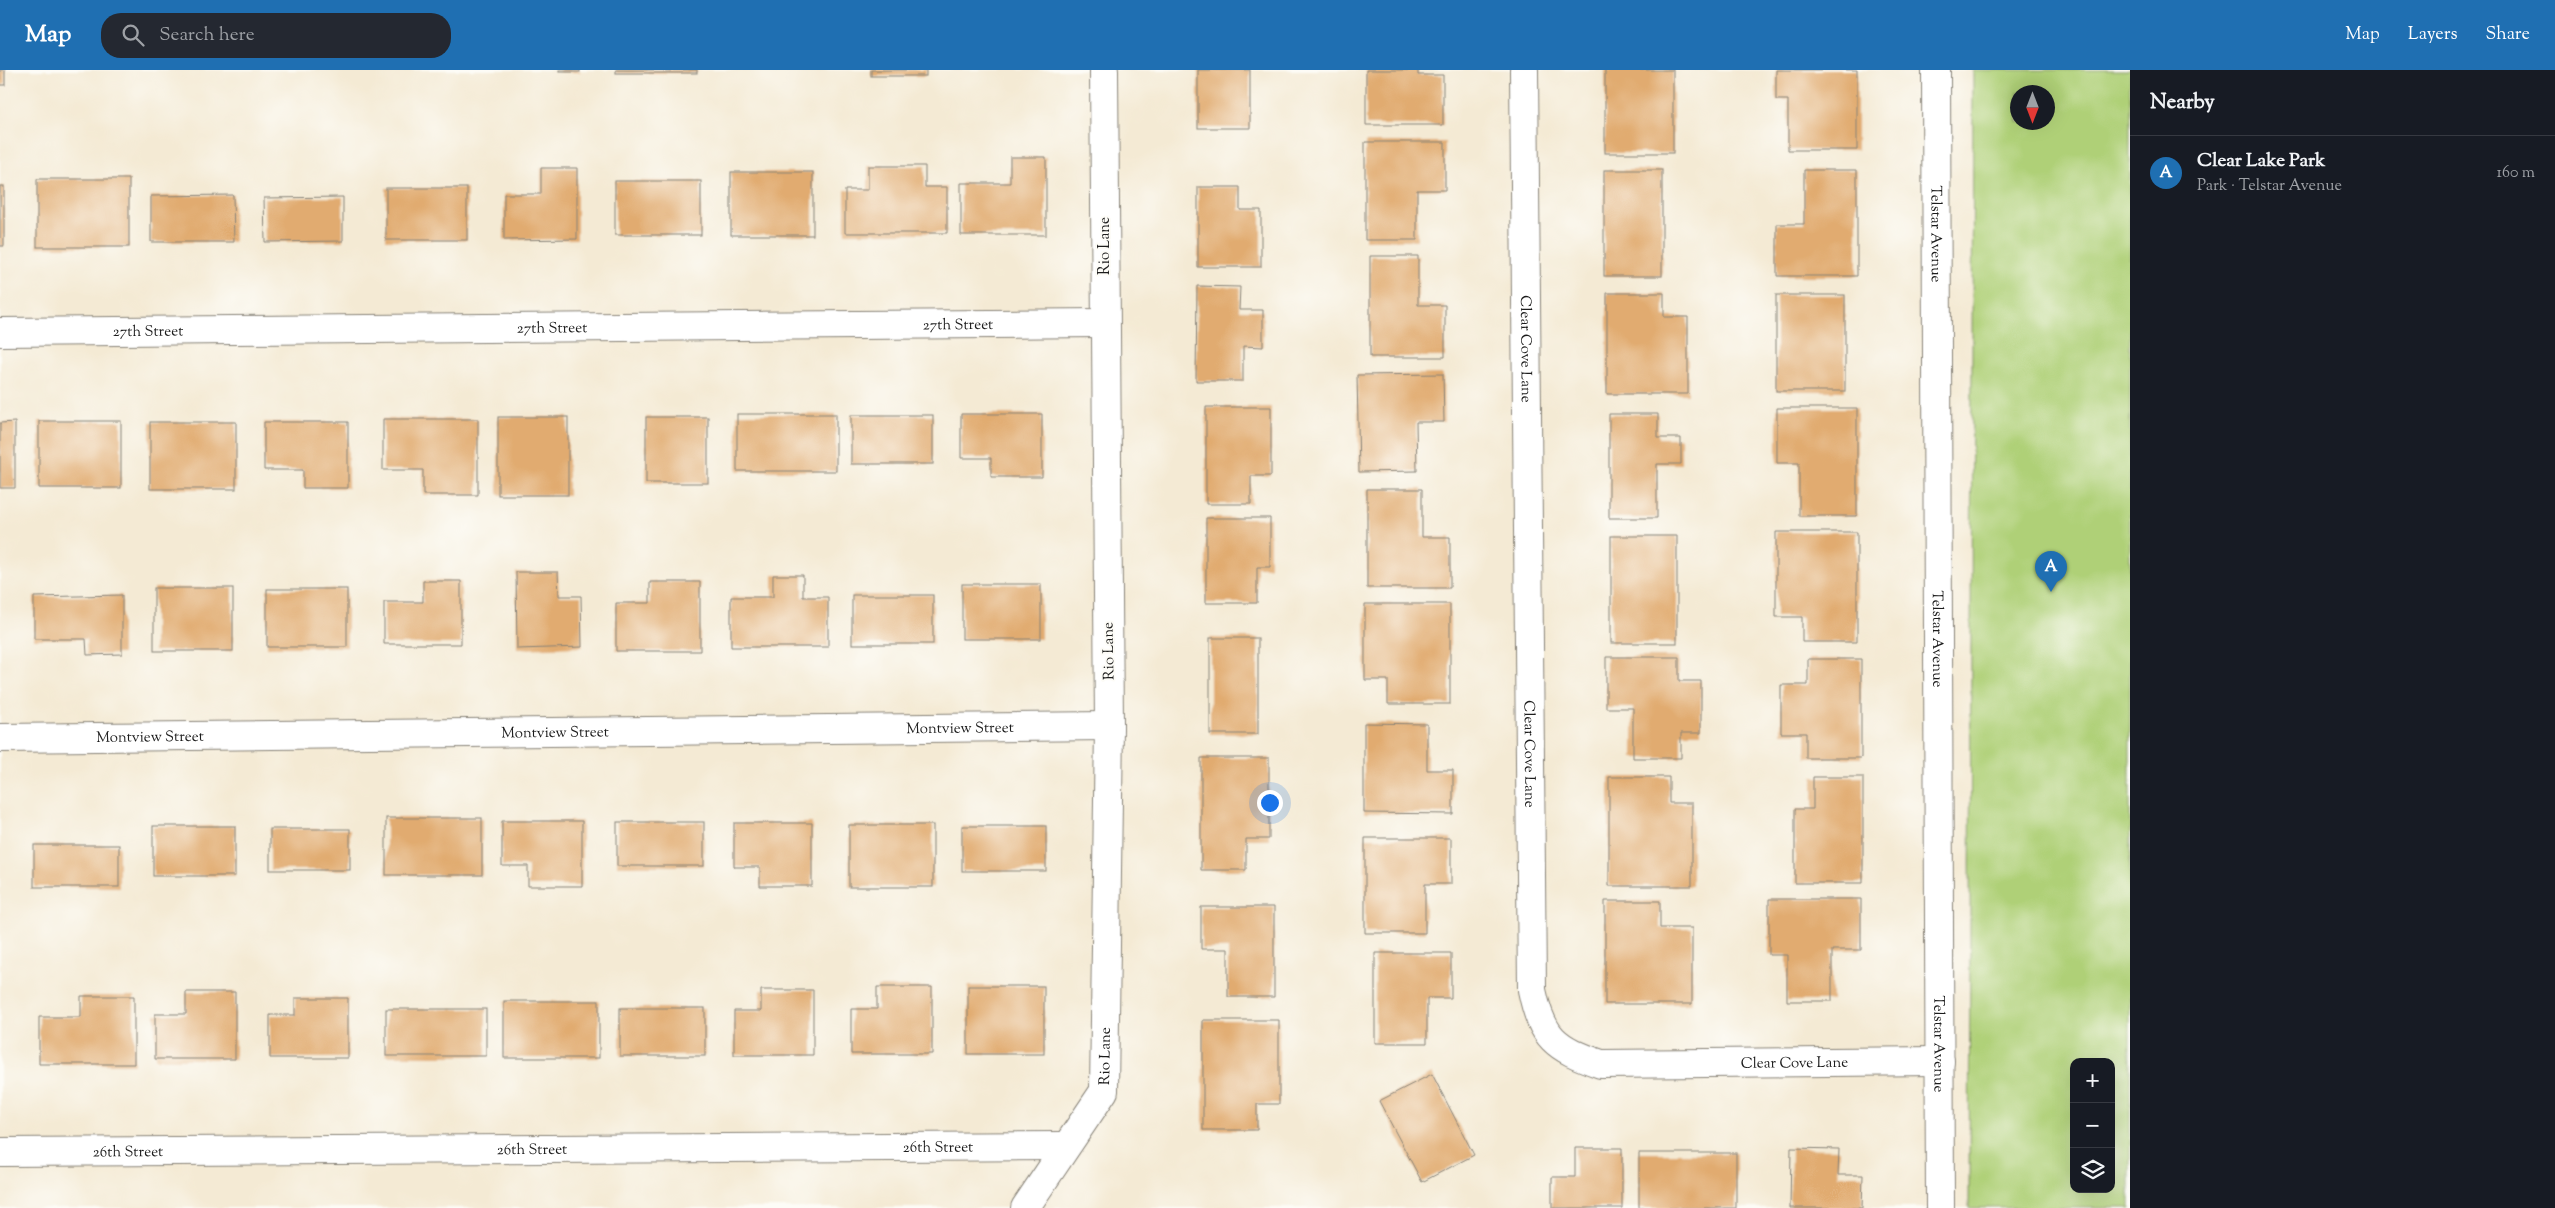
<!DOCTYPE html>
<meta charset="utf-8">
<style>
:root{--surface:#171b24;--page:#242831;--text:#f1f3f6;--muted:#9ea1a6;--line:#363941;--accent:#1f6fb2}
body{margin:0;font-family:"Sorts Mill Goudy",serif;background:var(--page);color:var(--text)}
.controls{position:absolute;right:15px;bottom:15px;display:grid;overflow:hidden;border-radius:10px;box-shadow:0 5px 20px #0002}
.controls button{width:45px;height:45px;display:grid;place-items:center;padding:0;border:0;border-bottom:1px solid var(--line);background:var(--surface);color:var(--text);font:25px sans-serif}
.compass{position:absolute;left:2010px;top:15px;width:45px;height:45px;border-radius:50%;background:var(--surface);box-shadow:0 5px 20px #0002;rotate:180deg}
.you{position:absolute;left:1269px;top:732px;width:18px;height:18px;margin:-12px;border:4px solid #fff;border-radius:50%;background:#1a73e8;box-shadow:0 0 0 8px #1a73e833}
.badge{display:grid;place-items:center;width:32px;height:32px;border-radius:50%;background:var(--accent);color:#fff;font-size:16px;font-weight:700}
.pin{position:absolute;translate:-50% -41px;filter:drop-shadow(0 1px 2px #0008)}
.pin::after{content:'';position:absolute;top:26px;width:18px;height:15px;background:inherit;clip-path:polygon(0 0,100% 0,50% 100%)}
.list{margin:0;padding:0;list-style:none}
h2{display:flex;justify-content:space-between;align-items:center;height:65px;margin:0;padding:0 20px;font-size:21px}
h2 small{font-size:16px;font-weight:400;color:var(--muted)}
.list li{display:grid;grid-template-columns:32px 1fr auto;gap:15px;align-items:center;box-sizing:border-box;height:75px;padding:0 20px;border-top:1px solid var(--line)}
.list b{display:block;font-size:19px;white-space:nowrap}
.list p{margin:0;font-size:16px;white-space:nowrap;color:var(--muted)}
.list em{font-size:16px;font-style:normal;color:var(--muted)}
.icon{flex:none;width:28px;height:28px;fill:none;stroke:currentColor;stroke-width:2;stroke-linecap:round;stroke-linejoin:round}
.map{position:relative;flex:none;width:2130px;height:1138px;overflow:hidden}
header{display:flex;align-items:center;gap:30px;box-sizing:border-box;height:70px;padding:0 25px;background:var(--accent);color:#fff}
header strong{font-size:24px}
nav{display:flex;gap:28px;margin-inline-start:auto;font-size:18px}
.search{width:350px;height:45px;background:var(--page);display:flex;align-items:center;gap:12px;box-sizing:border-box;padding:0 18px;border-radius:20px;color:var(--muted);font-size:19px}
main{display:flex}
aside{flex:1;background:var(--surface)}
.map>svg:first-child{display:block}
</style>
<header>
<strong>Map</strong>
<div class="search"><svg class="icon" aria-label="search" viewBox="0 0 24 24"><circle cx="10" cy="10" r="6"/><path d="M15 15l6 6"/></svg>Search here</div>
<nav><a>Map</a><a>Layers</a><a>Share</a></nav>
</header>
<main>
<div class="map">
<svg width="2130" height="1138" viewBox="0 0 2130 1138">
<rect width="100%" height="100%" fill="#fdfcf7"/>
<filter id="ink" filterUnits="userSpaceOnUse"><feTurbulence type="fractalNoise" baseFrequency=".02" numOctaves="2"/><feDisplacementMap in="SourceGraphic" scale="10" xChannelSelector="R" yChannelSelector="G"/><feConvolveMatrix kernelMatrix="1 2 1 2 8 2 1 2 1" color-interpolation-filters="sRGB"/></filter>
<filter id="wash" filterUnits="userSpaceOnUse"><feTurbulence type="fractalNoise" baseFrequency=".0096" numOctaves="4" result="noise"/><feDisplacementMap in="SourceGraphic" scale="20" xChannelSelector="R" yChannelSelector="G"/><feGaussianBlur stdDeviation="1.12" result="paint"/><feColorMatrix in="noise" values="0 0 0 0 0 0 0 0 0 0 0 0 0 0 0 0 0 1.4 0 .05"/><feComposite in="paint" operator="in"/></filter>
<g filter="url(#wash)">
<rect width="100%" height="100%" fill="#f4ead4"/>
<path fill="#afd077" stroke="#66764a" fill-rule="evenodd" d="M 1973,0 L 2130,0 L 2130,1138 L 1969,1138 ZM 2018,22 L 2048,22 L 2048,52 L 2018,52 ZM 2074,992 L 2111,992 L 2111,1119 L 2074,1119 Z"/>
<g id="blocks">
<g fill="#e1ab6f">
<rect x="0" y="0" width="5" height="15"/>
<rect x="559" y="0" width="21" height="2"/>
<rect x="616" y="0" width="81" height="3"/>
<rect x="871" y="0" width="55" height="6"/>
<rect x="1198" y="0" width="52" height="58"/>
<polygon points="1366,0 1418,0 1418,5 1443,5 1443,55 1366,55"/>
<rect x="1605" y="0" width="68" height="83"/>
<polygon points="1776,0 1857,0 1857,80 1788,80 1788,30 1776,30"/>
<polygon points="1365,72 1445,72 1445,120 1417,120 1417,170 1365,170"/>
<polygon points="1010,87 1046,87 1046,165 961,165 961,113 1010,113"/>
<polygon points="868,96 925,96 925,117 947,117 947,163 845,163 845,120 868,120"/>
<polygon points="541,98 577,98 577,169 504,170 504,124 541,124"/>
<rect x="1604" y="100" width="58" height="106"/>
<polygon points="1804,100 1857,100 1857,206 1777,206 1777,154 1804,154"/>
<rect x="731" y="102" width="82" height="63"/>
<rect x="37" y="109" width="92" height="68"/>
<rect x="615" y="111" width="86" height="54"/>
<rect x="0" y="116" width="4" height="60"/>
<polygon points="1198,117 1240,117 1240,140 1261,140 1261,197 1198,197"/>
<rect x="386" y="118" width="81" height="52"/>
<polygon points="233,125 234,172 151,172 151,126"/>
<polygon points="343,127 343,171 265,172 264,128"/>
<polygon points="1370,186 1418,186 1418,235 1445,235 1445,287 1370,287"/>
<polygon points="1197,216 1240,217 1239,240 1263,240 1263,277 1243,276 1243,311 1196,311"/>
<polygon points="1607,223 1664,223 1664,247 1688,247 1688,324 1607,324"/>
<rect x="1776" y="225" width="69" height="96"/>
<polygon points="1443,304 1444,352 1416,352 1417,401 1359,402 1357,305"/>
<polygon points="1206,337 1271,337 1271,406 1251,406 1251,434 1206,434"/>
<polygon points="1777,338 1857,338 1857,446 1799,446 1799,393 1777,393"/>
<rect x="737" y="344" width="99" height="57"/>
<polygon points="961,344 1042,344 1042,407 991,407 991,388 961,388"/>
<polygon points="1609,344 1658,344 1658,368 1681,368 1681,394 1657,394 1657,448 1609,448"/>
<rect x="851" y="345" width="82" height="49"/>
<rect x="498" y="347" width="70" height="78"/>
<rect x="646" y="347" width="62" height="66"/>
<polygon points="383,349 478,349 478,425 423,425 423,400 383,400"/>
<rect x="39" y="351" width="82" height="67"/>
<polygon points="15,352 15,418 0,418 0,353"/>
<rect x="150" y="352" width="86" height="67"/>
<polygon points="264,352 348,352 348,418 303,418 303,400 264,400"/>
<polygon points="1367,419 1422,419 1422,467 1450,467 1450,518 1367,518"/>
<polygon points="1206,448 1270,448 1270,497 1257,497 1257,533 1206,533"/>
<polygon points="1776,462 1857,462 1857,572 1802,572 1802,547 1776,547"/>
<rect x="1611" y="466" width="66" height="107"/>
<polygon points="516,502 558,502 559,526 581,526 582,577 517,579"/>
<polygon points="773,505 803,505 803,527 828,527 828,577 731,577 731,527 773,527"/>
<polygon points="423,511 461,511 461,574 384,574 384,532 423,532"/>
<polygon points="650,512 700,512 700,581 616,581 616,533 650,533"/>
<rect x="962" y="514" width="79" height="55"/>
<rect x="154" y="518" width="79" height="63"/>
<rect x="267" y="519" width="80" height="58"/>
<polygon points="122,525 122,584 87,585 86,569 34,569 34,527"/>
<rect x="852" y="525" width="81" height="49"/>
<polygon points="1365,534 1450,534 1450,634 1388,634 1388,610 1365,610"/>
<rect x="1210" y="568" width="48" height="96"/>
<polygon points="1606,587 1679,587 1679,611 1701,611 1701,663 1681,663 1681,688 1633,688 1633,638 1606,638"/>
<polygon points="1808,589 1861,589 1861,688 1806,688 1806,663 1781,663 1781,615 1808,615"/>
<polygon points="1364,653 1427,654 1427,700 1453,700 1453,744 1364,743"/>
<polygon points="1201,688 1269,688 1269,769 1246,769 1246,800 1201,800"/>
<polygon points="1609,707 1669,707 1669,733 1692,733 1692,816 1609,816"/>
<polygon points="1813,707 1863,707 1863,813 1795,813 1795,739 1813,739"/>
<rect x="386" y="748" width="96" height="57"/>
<polygon points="502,751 582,751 582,816 528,816 528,796 502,796"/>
<rect x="617" y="752" width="87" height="44"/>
<polygon points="734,753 812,753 812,816 760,816 760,797 734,797"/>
<rect x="849" y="755" width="84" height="62"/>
<rect x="153" y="756" width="82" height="50"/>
<rect x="962" y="756" width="84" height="45"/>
<rect x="270" y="759" width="80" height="41"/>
<polygon points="1365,768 1451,768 1451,814 1425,814 1425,863 1365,863"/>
<rect x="34" y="775" width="85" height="42"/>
<polygon points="1769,829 1861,829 1861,880 1832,880 1832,931 1787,931 1787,885 1769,885"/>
<polygon points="1605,831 1660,831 1660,858 1692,858 1692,934 1605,934"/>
<polygon points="1201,837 1274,837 1274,927 1228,927 1228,879 1201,879"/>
<polygon points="1375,883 1451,883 1451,928 1427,928 1427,973 1375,973"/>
<rect x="968" y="916" width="76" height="68"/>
<polygon points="877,917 932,917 932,984 851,984 851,939 877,939"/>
<polygon points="761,920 813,920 813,985 734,985 734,941 761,941"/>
<polygon points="186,922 235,922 235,989 155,989 155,944 186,944"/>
<polygon points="81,926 134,926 134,994 39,994 39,947 81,947"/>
<polygon points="295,928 348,928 348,988 270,988 270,945 295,945"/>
<rect x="504" y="931" width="95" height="57"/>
<rect x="620" y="938" width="85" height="48"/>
<rect x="386" y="939" width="100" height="47"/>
<polygon points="1203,950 1279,950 1279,1034 1257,1034 1257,1060 1203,1060"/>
<polygon points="1432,1004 1474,1085 1422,1112 1379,1031"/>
<polygon points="1575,1078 1622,1078 1622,1138 1552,1138 1552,1107 1575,1107"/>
<polygon points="1791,1078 1839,1079 1838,1105 1863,1105 1862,1138 1790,1138"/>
<rect x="1639" y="1083" width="97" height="55"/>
</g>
</g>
</g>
<g filter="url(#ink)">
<use href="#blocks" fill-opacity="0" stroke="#888378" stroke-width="1"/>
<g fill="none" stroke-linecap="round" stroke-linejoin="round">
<defs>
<g id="street">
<path id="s1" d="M 1524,0 L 1532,920 C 1542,968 1555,978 1601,994 L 1940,991"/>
<path id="s2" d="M 1936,0 L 1940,1138"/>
<path id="s3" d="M 0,262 L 1104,253"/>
<path id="s4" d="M 0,668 L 1109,656"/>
<path id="s5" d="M 0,1082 L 1066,1076"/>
<path id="s6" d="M 1025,1138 L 1104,1021 L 1109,656 L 1104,0"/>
</g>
</defs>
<use href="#street" stroke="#888378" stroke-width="30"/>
<use href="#street" stroke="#fff" stroke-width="28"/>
</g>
</g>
<g text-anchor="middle" stroke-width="4" stroke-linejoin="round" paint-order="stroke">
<g font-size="15" fill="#1c1c1c" stroke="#fdfcf7">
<text dy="5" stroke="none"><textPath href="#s2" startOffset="164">Telstar Avenue</textPath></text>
<text transform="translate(1104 176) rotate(-90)" y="5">Rio Lane</text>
<text dy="5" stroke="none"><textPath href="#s3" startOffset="958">27th Street</textPath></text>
<text dy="5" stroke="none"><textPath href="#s3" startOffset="552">27th Street</textPath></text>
<text dy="5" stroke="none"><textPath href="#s3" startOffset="148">27th Street</textPath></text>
<text dy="5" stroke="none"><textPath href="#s1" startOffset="279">Clear Cove Lane</textPath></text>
<text dy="5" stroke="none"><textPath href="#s2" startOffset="569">Telstar Avenue</textPath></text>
<text transform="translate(1108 581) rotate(-91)" y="5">Rio Lane</text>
<text dy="5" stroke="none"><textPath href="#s4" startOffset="960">Montview Street</textPath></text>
<text dy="5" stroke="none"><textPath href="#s4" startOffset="555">Montview Street</textPath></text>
<text dy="5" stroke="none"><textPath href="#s4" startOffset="150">Montview Street</textPath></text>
<text dy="5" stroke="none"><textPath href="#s1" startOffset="684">Clear Cove Lane</textPath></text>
<text dy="5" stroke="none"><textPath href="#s2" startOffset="974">Telstar Avenue</textPath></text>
<text dy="5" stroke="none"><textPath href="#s6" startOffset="176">Rio Lane</textPath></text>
<text dy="5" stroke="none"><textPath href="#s1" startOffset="1222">Clear Cove Lane</textPath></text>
<text dy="5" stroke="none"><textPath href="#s5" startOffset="938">26th Street</textPath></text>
<text dy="5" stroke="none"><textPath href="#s5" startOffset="532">26th Street</textPath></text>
<text dy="5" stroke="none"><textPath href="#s5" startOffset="128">26th Street</textPath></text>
</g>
</g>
</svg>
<div class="controls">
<button>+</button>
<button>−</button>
<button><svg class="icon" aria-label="layers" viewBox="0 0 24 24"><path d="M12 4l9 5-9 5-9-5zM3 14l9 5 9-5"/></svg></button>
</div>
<svg class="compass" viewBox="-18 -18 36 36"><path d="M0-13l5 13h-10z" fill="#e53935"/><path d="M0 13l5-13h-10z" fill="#9ea1a6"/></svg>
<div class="you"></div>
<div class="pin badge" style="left:2051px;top:522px">A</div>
</div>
<aside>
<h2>Nearby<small></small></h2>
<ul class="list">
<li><span class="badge">A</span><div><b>Clear Lake Park</b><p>Park · Telstar Avenue</p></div><em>160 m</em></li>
</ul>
</aside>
</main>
